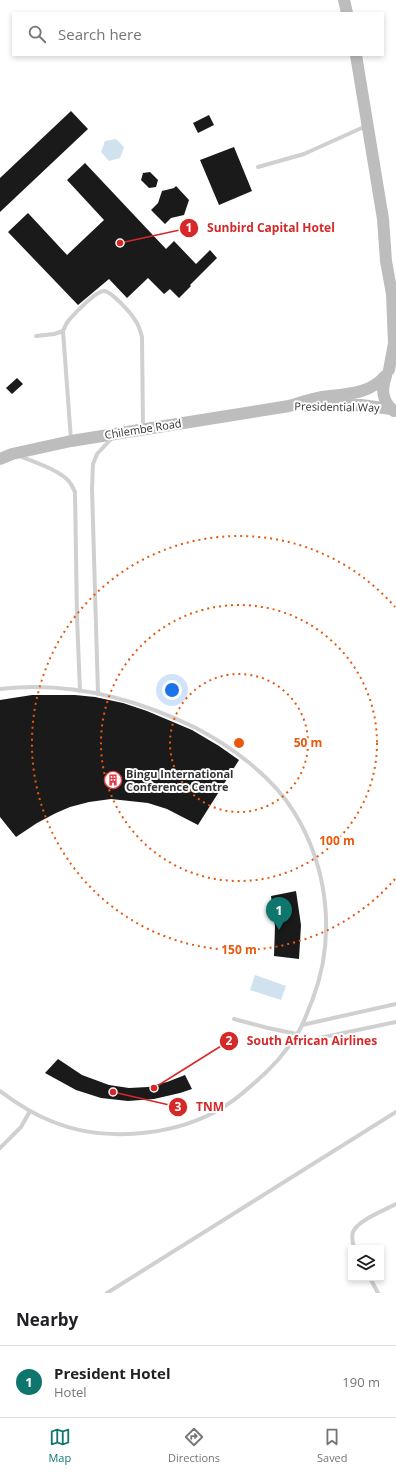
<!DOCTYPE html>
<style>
:root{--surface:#fff;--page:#f6f6f6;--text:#202124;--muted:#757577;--line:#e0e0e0;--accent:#0f766e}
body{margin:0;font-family:"Open Sans",sans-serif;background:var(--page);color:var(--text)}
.controls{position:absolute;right:12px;bottom:12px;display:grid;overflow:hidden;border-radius:0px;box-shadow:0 2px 6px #0003}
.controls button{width:36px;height:36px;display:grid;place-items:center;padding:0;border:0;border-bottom:1px solid var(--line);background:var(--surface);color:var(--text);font:20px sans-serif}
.you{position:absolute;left:172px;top:690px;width:14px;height:14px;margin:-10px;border:3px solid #fff;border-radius:50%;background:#1a73e8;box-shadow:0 0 0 6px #1a73e833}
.badge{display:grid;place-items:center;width:26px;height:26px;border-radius:50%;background:var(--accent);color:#fff;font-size:13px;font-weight:700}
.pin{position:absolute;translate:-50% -33px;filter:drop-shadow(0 1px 2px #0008)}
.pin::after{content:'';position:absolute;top:21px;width:14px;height:12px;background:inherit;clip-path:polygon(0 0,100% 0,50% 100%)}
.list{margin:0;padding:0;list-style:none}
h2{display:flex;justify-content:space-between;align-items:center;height:52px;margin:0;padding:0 16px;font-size:17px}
h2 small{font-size:13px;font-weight:400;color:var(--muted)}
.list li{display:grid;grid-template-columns:26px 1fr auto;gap:12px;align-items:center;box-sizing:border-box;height:72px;padding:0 16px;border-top:1px solid var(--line)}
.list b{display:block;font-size:15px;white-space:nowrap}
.list p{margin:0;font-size:13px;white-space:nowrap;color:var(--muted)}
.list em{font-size:13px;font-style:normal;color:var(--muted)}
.icon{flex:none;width:22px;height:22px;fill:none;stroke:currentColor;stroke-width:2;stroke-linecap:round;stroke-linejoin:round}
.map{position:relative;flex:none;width:396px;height:1293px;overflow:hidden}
.search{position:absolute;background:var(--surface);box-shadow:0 2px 6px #0003;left:12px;right:12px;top:12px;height:44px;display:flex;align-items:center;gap:10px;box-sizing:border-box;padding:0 14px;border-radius:0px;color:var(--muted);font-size:15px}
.sheet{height:124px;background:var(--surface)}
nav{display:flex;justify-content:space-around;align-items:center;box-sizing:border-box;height:56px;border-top:1px solid var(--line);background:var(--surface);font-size:11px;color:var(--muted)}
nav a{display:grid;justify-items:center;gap:2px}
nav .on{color:var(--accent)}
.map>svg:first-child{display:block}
</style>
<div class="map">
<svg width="396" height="1293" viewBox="0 0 396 1293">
<rect width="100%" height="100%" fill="#fff"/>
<g fill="#cfe2ee">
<polygon points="116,139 124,147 120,158 109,161 101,152 105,141"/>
<polygon points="255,975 286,986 281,1000 250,990"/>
</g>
<g fill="#1a1a1a">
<polygon points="71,111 88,129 0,212 0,178"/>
<polygon points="209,115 214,125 198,133 193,123"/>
<polygon points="234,147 252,191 219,205 200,160"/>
<polygon points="85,163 166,249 174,241 196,264 210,250 217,258 190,285 191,286 179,298 170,289 164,294 148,278 127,298 109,279 78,305 8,232 28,213 67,255 104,220 67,180"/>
<polygon points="150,172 158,180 156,187 149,188 141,180 143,173"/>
<polygon points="176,186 189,200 184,215 171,218 165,224 151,210 158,203 162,191 174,188"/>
<polygon points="17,378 23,384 12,394 6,388"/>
<polygon points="32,695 75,695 95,697 123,703 147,711 192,730 219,746 239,760 198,825 167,809 148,803 111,799 89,802 70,807 56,813 37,823 16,837 0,817 0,700"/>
<polygon points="296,891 301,925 299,959 274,956 275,926 271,896"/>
<polygon points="58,1059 82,1075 109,1085 129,1088 148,1087 167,1082 185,1075 192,1089 180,1093 154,1099 128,1101 101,1098 76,1090 45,1073"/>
</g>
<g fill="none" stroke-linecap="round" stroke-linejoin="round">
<g stroke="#d0d0d0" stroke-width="4">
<polyline points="258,167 304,154 366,126"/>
<polyline points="36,336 54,334 63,331"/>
<path d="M 71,440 L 63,331 C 65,327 66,323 69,320 C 75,313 96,291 104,291 C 111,291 131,313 135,320 C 139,325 140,330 142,337 L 143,428"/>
<path d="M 19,456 C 32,461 63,471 71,484 C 72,486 74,490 75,492 L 77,617 L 80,691"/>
<path d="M 0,689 C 67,681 134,698 194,727 C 231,746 273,777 294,812 C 329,869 336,939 312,1001 C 307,1012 304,1024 297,1034 C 285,1054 270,1070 252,1085 C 241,1095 228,1105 215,1112 C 167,1137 101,1142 51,1121 C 33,1114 16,1103 0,1091"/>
<polyline points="98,694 92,488 93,464 97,454 113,437"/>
<polyline points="234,1019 268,1028 297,1034"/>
<polyline points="302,1025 396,1004"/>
<polyline points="291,1044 396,1022"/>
<polyline points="0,1148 21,1127 30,1111"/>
<path d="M 354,1248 C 353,1243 351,1237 353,1232 C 358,1220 385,1210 396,1204"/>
<polyline points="370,1278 378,1293"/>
<polyline points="107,1293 396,1112"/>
</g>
<g stroke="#bdbdbd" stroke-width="12">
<polyline points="344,0 347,13"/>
<polyline points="356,55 383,219 386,261 392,294 394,343 389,370"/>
<path d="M 386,376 C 381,389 382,402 394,411"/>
<polyline points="306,406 361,405 391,409"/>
<path d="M 0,459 L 12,454 L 71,441 L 289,406 C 300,403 311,399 322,397 C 345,394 369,395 385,376"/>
</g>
</g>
<g fill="none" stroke="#e8590c" stroke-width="2" stroke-dasharray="2 4">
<circle cx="239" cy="743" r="69"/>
<circle cx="239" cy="743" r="138"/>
<path d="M395 879A207 207 0 1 1 395 607"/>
</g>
<defs>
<symbol id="building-ring" viewBox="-11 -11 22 22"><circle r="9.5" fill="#fff" stroke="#e63946" stroke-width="1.5"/><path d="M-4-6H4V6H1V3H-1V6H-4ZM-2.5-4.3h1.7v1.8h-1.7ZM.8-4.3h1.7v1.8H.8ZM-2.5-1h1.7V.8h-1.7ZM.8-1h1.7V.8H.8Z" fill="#e63946"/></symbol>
</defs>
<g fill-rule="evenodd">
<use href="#building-ring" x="103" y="770" width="20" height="20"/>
</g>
<g text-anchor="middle" stroke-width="4" stroke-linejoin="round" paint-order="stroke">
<g font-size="11" fill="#333" stroke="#fff">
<text transform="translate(337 407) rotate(1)" y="4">Presidential Way</text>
<text transform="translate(143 429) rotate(-9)" y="4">Chilembe Road</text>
</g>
<g font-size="11" font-weight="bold" fill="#333" stroke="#fff" text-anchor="start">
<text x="126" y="778">Bingu International<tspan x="126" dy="13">Conference Centre</tspan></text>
</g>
</g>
<circle cx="239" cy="743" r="6" fill="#e8590c" stroke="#fff" stroke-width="2"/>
<g font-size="12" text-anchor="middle" font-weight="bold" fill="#e8590c" stroke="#fff" stroke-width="4" stroke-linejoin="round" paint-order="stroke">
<text x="308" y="747">50 m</text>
<text x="337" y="845">100 m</text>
<text x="239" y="954">150 m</text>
</g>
<path fill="none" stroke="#d62828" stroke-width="1.5" d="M120 243L189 228M154 1088L229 1041M113 1092L178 1107"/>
<g fill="#d62828" stroke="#fff" stroke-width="1.5">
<circle cx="120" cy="243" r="4"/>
<circle cx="154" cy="1088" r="4"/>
<circle cx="113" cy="1092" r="4"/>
<circle cx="189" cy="228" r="10"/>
<circle cx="229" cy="1041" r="10"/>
<circle cx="178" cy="1107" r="10"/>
</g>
<g font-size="12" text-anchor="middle" font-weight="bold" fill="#fff">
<text x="189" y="232">1</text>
<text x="229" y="1045">2</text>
<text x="178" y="1111">3</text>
</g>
<g font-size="12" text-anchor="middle" font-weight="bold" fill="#d62828" stroke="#fff" stroke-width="4" stroke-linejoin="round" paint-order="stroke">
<text x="271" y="232">Sunbird Capital Hotel</text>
<text x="312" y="1045">South African Airlines</text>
<text x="210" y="1111">TNM</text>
</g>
</svg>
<div class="controls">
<button><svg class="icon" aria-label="layers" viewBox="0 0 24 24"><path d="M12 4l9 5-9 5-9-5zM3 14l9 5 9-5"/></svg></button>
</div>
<div class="you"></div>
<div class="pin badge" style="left:279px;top:930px">1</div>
<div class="search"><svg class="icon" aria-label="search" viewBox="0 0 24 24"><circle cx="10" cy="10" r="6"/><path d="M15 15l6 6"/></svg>Search here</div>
</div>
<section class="sheet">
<h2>Nearby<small></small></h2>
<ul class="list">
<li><span class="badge">1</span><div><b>President Hotel</b><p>Hotel</p></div><em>190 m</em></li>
</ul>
</section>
<nav>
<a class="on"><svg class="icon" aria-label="map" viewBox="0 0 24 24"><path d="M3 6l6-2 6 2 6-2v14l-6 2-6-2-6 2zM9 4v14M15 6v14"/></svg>Map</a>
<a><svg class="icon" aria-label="directions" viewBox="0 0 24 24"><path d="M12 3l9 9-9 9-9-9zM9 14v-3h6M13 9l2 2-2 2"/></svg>Directions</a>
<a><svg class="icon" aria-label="saved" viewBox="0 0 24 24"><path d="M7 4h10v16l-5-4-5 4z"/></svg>Saved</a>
</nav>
